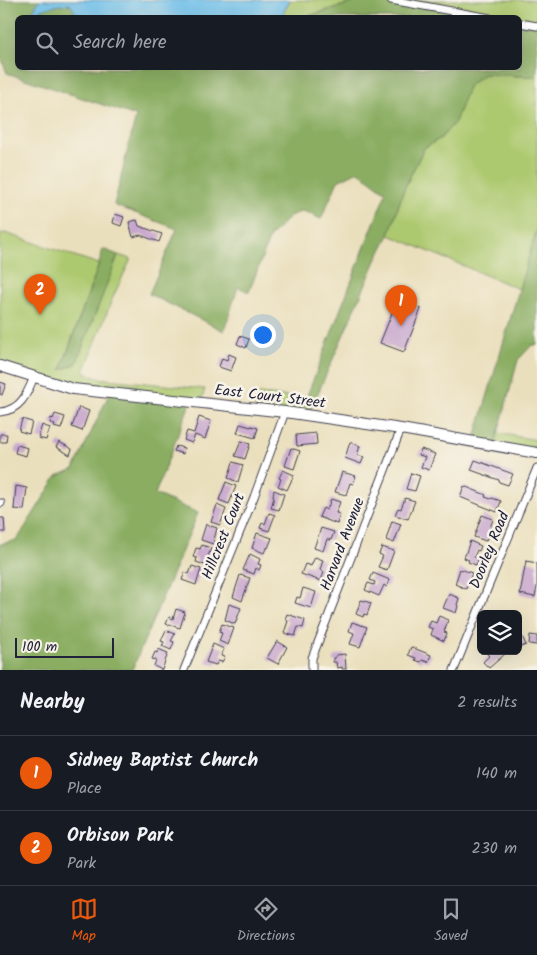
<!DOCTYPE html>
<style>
:root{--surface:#171b24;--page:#242831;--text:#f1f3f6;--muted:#9ea1a6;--line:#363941;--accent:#ea580c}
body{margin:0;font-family:Kalam,sans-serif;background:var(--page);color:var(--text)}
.controls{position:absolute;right:15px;bottom:15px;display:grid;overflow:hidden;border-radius:8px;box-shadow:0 5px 20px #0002}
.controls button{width:45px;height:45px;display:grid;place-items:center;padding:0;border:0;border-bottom:1px solid var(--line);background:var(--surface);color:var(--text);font:25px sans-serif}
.scale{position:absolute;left:15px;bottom:12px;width:99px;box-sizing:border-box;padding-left:5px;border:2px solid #22223b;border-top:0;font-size:14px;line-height:18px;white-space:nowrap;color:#22223b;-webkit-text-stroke:4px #f7f3e8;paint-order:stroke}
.you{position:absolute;left:262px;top:334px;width:18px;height:18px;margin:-12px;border:4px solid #fff;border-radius:50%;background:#1a73e8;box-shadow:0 0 0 8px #1a73e833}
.badge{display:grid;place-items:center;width:32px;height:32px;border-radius:50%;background:var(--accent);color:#fff;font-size:16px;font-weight:700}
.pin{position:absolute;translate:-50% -41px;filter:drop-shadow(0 1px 2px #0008)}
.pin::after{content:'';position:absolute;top:26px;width:18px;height:15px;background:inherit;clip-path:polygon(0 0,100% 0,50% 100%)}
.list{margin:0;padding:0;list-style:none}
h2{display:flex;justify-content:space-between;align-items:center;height:65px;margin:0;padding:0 20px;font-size:21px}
h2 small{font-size:16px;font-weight:400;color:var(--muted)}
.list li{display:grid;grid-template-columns:32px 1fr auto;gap:15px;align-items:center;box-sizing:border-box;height:75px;padding:0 20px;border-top:1px solid var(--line)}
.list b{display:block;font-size:19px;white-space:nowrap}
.list p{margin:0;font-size:16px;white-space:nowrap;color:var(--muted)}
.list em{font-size:16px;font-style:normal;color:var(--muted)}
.icon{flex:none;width:28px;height:28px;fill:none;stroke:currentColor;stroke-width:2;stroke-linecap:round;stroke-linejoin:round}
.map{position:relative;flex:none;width:537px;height:670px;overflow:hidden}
.search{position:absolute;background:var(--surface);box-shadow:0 5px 20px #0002;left:15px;right:15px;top:15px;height:55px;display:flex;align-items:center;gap:12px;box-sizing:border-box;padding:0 18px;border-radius:8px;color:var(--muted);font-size:19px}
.sheet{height:215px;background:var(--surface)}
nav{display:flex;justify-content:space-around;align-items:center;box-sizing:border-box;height:70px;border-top:1px solid var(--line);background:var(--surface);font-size:14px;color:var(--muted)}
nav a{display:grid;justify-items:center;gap:2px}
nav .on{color:var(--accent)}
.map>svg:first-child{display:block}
</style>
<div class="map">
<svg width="537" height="670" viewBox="0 0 537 670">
<rect width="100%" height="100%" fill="#f7f3e8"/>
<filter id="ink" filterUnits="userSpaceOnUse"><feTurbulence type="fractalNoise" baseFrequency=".02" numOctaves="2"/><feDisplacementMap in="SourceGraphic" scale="10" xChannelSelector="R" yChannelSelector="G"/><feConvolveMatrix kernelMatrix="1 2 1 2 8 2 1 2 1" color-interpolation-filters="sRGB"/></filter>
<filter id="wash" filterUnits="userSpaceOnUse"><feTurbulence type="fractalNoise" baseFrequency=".0096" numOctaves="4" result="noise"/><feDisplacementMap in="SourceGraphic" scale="20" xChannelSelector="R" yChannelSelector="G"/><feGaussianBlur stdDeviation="1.12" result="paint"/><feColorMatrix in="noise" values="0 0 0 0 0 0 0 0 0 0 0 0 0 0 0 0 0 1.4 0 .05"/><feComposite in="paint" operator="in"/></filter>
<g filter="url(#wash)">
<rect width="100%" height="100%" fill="#eadfbc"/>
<g fill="#adc96f" stroke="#687655">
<polygon points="290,0 362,0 303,17 281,18"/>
<polygon points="391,0 537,0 537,26 520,23 520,18 490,17"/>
<polygon points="484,74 537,77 537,229 519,289 389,235 404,189 424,148 441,138 461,103 469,85"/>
<polygon points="5,233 99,264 61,369 76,364 118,255 131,259 113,297 84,372 97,378 205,389 201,402 73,389 0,366 0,234"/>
<polygon points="259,394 305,398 300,414 254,409"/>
<polygon points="498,433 537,440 537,453 495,445"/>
</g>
<g fill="#8aad62" stroke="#56684e">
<polygon points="0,0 39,0 33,13 53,6 70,4 79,17 18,18 18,68 520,68 520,23 537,26 537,77 484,74 469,85 455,122 441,138 424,148 404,189 389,235 378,256 308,416 300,414 386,192 358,171 338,181 321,219 303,211 290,216 270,237 249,292 238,287 224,331 149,294 177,229 114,205 136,116 7,73 0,55"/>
<polygon points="362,0 391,0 490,18 303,18"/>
<polygon points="537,229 537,345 532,345 518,360 495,445 474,441"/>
<polygon points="103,249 118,255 76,364 61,370 99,264"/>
<polygon points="110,392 191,401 155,494 198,513 132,670 0,670 0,544 17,540 57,476 74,469"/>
</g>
<polygon fill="#6ec0ea" stroke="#487192" points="39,0 290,0 281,17 79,18 70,4 53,6 32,13"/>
<g id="blocks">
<g fill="#c7a6cd">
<polygon points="115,214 124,217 121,226 113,223"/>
<polygon points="137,220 139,226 162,234 159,242 140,235 133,237 129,222"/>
<polygon points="398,298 421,309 404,352 380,343"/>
<polygon points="240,336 249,339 246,348 237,344"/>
<polygon points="229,354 236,357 231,371 219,367 222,358 227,360"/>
<polygon points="0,382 6,384 2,395 0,394"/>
<polygon points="79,407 89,411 82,431 72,427"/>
<polygon points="55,414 65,417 61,429 54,427 55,425 50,423 51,418 53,419"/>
<polygon points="199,417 211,421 205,439 195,435 192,443 184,440 187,431 194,433"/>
<polygon points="22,419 32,422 29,434 19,431"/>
<polygon points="240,424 251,427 251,426 258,428 255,438 237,433"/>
<polygon points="42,425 50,428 46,440 38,438"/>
<polygon points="316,433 317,444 297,446 296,435"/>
<polygon points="0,434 7,434 6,442 0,442"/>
<polygon points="241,441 250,444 245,459 235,456"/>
<polygon points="59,442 72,449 70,455 56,447"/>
<polygon points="350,442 360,446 357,455 364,457 361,464 345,458"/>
<polygon points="17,445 28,448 26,456 15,453"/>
<polygon points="176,446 184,448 183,454 174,451"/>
<polygon points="291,448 300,451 294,469 285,466"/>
<polygon points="421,449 435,454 429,470 421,467 425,457 419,455"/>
<polygon points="475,460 513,474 508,485 499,482 499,480 471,470"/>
<polygon points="233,462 243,465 238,482 228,478"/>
<polygon points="283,470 294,475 287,490 278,486 281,479 279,478"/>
<polygon points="342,472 356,476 353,484 350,483 346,495 335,492"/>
<polygon points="411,473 420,476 415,491 406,489"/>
<polygon points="226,482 236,486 229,504 219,500"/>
<polygon points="16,486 27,488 24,510 14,509"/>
<polygon points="464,486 486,495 485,497 491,499 492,498 501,501 497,512 460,497"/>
<polygon points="274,490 284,494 279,510 271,508 274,497 273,496"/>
<polygon points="405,498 415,501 408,519 395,515 398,508 401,509"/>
<polygon points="331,499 340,502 336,513 340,514 337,524 319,517 323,508 327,510"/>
<polygon points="217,505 226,509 220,525 211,522"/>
<polygon points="269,513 275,515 269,531 260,528 262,523 265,524"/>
<polygon points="482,515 493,519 486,541 474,537"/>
<polygon points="0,518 4,518 5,532 0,532"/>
<polygon points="392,521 401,524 394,543 386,540"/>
<polygon points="206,524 217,528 213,544 201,540"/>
<polygon points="321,528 334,532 331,540 327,539 323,551 314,548"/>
<polygon points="257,533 272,538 268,548 266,548 264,553 252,548"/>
<polygon points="470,541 481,546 479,551 477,550 474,557 479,558 476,565 468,562 469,560 464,558"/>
<polygon points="202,545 211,548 205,565 196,562 197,558 193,557 196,548 200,549"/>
<polygon points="382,547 394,551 387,570 378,567 383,556 379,554"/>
<polygon points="250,554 260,559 258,564 261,565 259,570 256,568 254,574 243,570"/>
<polygon points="315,557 323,560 320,570 324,572 321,581 301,574 305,564 311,566"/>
<polygon points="526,561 537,563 537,587 535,597 520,594"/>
<polygon points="192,566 201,569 196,585 182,580 185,572 189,574"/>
<polygon points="460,569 472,573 466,589 455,584"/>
<polygon points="373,573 390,580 387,587 384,585 379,596 365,590 368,583 374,585 375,582 370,580"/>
<polygon points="240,575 250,578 242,601 233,597"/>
<polygon points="303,588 316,592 311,608 295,603 297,597 300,598"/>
<polygon points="449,594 459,598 457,605 458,606 456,613 443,608"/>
<polygon points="361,600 371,603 367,615 364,614 363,617 356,614"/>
<polygon points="229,604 241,608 235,624 225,620"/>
<polygon points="176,609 185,612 180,628 166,624 169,617 173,619"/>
<polygon points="287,614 305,620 303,628 298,627 295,636 284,633 288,621 285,619"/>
<polygon points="439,616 448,620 444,632 447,633 444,641 431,635 433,629 428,627 431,621 436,623"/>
<polygon points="352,622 367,627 360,647 350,644 354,633 349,631"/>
<polygon points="222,624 234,628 228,645 219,641 222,633 219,632"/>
<polygon points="166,630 175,634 171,641 174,642 171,650 162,646 164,642 161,641"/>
<polygon points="530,635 537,636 537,645 529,644"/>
<polygon points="522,636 526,645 518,648 518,638"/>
<polygon points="277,641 287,647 278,664 267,658"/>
<polygon points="213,644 224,649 221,656 225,657 222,662 218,661 216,665 206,662"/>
<polygon points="411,647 431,655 428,662 422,660 421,662 415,660 416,658 408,655"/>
<polygon points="158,649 168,653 162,670 154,666 156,660 152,659 155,652 157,653"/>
<polygon points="490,651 502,651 505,654 489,668 483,662 489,656 487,654"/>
<polygon points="345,654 346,669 342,669 342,667 337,668 336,662 333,662 333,658 336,657 336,655"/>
</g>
</g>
</g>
<g filter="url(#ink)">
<use href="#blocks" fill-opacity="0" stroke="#403e4e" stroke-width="1"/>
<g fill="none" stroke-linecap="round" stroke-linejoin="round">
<defs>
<g id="street">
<polyline points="391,0 490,18"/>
<polyline points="520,23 537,26"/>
<path d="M 0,412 C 21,410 27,394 34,377"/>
<polyline points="0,503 1,503"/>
<polyline points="184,670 254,497 285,412"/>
<polyline points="312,670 312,658 401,429"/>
<polyline points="454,670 537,468"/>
</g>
<polyline id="secondary" points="0,366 73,389 285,412 401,429 537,453"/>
</defs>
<use href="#street" stroke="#403e4e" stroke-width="9"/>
<use href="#secondary" stroke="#403e4e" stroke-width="12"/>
<use href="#street" stroke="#fff" stroke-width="7"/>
<use href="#secondary" stroke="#fff" stroke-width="10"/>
</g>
</g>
<g text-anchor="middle" stroke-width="5" stroke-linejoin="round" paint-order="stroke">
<g font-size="15" fill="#22223b" stroke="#f7f3e8">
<text transform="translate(270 396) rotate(7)" y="5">East Court Street</text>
<text transform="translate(223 536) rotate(-68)" y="5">Hillcrest Court</text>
<text transform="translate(342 544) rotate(-69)" y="5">Harvard Avenue</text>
<text transform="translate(489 550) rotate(-68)" y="5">Doorley Road</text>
</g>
</g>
</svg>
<div class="controls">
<button><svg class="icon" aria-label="layers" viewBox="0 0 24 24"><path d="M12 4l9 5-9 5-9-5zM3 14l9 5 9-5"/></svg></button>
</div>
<div class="scale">100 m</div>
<div class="you"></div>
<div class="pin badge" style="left:401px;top:326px">1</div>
<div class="pin badge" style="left:40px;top:315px">2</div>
<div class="search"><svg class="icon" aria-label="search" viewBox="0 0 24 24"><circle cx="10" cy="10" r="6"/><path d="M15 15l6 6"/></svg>Search here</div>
</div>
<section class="sheet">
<h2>Nearby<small>2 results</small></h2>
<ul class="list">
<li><span class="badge">1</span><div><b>Sidney Baptist Church</b><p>Place</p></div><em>140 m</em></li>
<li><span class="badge">2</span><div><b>Orbison Park</b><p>Park</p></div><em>230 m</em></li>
</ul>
</section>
<nav>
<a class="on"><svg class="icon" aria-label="map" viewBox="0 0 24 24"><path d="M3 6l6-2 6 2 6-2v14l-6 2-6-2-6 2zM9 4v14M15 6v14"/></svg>Map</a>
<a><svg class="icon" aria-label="directions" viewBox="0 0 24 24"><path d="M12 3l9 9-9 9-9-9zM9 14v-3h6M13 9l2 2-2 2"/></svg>Directions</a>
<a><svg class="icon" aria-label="saved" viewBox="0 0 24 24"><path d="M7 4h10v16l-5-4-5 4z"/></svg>Saved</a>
</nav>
